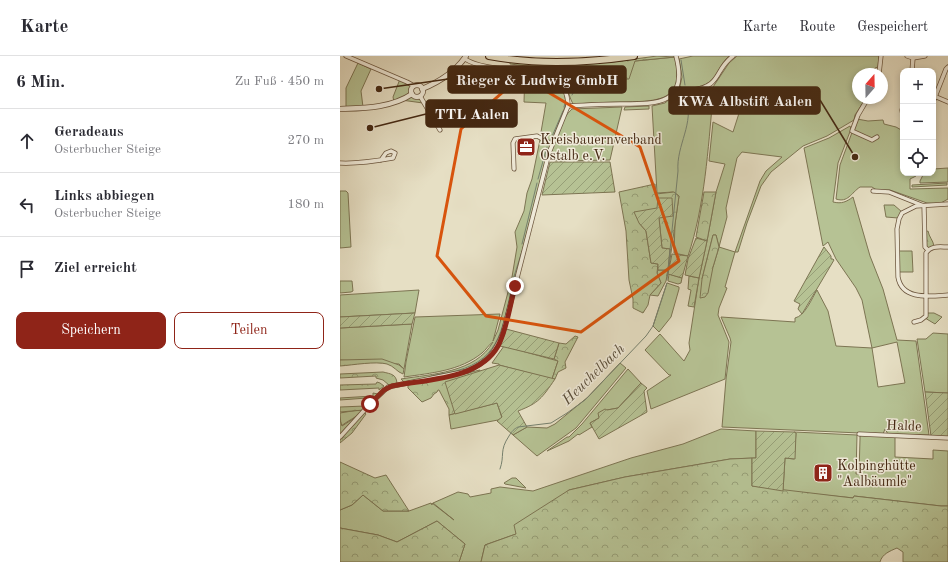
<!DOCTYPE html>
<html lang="de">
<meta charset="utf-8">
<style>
:root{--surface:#fff;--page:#f2f2f3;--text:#2b2b33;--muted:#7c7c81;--line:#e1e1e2;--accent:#8f2418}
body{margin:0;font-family:"Old Standard TT",serif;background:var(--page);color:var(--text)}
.controls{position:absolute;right:12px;top:12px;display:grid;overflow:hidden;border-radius:8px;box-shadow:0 2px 6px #0003}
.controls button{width:36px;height:36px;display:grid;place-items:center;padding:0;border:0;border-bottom:1px solid var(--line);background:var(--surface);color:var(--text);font:20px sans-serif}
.compass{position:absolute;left:512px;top:12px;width:36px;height:36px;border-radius:50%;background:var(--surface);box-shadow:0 2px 6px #0003;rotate:20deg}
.stop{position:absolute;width:12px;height:12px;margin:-9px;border:3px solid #8f2418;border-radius:50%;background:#fff}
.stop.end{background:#8f2418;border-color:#fff;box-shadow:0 1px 4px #0008}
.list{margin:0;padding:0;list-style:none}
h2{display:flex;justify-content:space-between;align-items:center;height:52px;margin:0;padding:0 16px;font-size:17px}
h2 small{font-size:13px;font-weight:400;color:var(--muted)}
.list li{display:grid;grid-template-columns:26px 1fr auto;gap:12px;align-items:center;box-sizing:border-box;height:64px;padding:0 16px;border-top:1px solid var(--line)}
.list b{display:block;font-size:15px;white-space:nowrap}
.list p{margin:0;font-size:13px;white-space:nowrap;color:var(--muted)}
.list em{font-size:13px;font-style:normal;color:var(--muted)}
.actions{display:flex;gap:8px;padding:12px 16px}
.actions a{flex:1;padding:9px 0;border:1px solid var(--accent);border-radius:8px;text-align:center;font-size:14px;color:var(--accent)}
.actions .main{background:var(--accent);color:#fff}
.icon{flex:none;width:22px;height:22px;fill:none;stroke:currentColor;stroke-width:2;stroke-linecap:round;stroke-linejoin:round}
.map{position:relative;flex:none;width:608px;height:506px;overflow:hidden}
header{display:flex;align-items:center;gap:24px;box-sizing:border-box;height:56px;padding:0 20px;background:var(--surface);border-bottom:1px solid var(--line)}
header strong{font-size:19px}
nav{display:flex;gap:22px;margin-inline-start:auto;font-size:14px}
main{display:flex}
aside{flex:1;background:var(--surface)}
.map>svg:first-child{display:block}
</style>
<header>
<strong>Karte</strong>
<nav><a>Karte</a><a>Route</a><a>Gespeichert</a></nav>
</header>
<main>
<aside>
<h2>6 Min.<small>Zu Fuß · 450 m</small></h2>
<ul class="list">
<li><svg class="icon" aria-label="ahead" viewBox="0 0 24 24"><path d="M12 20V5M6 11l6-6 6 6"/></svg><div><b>Geradeaus</b><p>Osterbucher Steige</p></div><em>270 m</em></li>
<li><svg class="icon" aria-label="left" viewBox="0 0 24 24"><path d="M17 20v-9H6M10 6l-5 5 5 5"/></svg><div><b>Links abbiegen</b><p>Osterbucher Steige</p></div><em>180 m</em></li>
<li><svg class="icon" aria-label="arrive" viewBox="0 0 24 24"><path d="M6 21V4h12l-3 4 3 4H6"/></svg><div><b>Ziel erreicht</b></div></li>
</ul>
<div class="actions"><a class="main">Speichern</a><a>Teilen</a></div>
</aside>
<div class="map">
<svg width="608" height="506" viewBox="0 0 608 506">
<defs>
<pattern id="forest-crowns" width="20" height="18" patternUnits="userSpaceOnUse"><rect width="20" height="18" fill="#b6c294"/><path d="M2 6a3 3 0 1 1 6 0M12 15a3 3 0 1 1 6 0" fill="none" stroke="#969e77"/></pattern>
<pattern id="garden-furrows" width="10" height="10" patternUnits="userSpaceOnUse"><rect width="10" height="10" fill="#b6c294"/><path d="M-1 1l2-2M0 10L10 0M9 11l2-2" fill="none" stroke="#969e77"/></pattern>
</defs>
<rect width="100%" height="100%" fill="#e6dfc4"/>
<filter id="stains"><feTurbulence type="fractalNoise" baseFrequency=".005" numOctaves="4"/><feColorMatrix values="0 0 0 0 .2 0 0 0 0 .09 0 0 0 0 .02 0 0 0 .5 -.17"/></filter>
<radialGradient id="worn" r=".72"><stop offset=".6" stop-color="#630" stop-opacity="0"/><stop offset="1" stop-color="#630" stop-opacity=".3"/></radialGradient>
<g fill="#b6c294" stroke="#7d7553" fill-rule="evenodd">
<path d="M 353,0 L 389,0 C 383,5 380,12 376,19 C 369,30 355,33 342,32 L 340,30 L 342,21 L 339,3 Z"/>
<path d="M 397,0 L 539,0 L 538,11 L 535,12 L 534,16 L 537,16 L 537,18 L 518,18 L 518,42 L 526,42 L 515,59 L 514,64 L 487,80 L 463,90 L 431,116 L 421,130 L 407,167 L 398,196 L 395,196 L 385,231 L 387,232 L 379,252 L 378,259 L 389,286 L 385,323 L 311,353 L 307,335 L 331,319 L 329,319 L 305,294 L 320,278 L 344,305 L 350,294 L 349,287 L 359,222 L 367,185 L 376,136 L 385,108 L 369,105 L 373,66 L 393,76 L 401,51 L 374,49 L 376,38 L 373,31 L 389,7 ZM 402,96 L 442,101 L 426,115 L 420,125 L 395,196 L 379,191 L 387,161 L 386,152 L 397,102 ZM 373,179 L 376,179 L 379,191 L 373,211 L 362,223 Z"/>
<path d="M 335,1 C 344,44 322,45 286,46 C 269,46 251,47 233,48 C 227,37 228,26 217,17 C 226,9 239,11 251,11 L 251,24 L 295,5 Z"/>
<polygon points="18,7 31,13 21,35 23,51 6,52 6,32"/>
<path d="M 185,14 L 197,15 L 210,19 L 208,24 L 213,26 L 215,22 L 224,33 L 226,48 L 208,95 L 164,266 C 162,273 161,281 157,287 C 140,320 96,320 64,326 L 61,323 C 92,318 135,317 153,286 C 149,288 146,294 142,297 C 120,315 91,317 64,321 L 66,306 L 75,261 L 160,258 L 153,285 L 158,274 L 172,221 L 177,191 L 175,176 L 184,155 L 187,137 L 192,123 L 201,79 L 203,76 L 201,76 L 206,47 L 184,46 Z"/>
<polygon points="60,23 74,30 71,34 73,40 80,40 83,47 61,44 54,46 53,41"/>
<path d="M 370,32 L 373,35 L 373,40 C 368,93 365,149 348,200 L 334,197 L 335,168 L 339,140 L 333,136 L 317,137 L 312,50 L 325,47 L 338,36 C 348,39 360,36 370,32 Z"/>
<polygon points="309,50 309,53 284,54 285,51"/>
<path d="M 282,51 L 270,104 L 219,105 L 209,104 C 214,88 220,63 232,53 Z"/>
<path d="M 517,63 L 528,65 L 543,64 L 544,68 L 556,71 L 563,75 L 563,117 L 578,117 L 576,120 L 570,123 L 570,133 L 608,132 L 608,143 L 599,148 L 587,147 L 550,134 L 538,135 L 532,131 L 520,131 C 511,137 508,147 496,143 L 500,109 Z"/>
<path d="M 510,70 L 511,73 L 498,107 L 493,146 C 502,148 506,146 513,141 L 530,200 L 543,233 L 557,284 L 576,285 L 589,379 L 548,378 L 545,373 L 543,378 L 382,371 L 386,323 L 391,286 L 390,282 L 381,261 L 455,266 L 455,262 C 465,260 472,242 477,234 L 488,255 L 496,290 L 532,292 L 522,244 L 516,232 L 496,203 L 488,186 L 483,190 L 464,92 L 489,82 ZM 557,286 L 565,327 L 538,331 L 532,292 Z"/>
<polygon points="608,112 608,126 580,127 580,125 584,117 593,117 593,113"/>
<polygon points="607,127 607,129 572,131 572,129"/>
<polygon points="0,135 6,135 8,137 11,191 0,192"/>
<polygon points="544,149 554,149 562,156 558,162 546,161"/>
<polygon points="558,195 572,195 573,216 559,216"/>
<polygon points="318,214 328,214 326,225 318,240 310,239 321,227 317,217"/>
<polygon points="329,218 342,222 341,227 338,228 328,225"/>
<polygon points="0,225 12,225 13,235 11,236 0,237"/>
<polygon points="327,227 339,231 339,233 331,261 319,276 313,270"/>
<polygon points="79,234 75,257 0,261 0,239"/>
<polygon points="587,257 594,257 602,261 595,268 585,262"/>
<polygon points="72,268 64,313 59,308 0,304 0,272"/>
<polygon points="593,277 608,278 608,337 585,336 577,283 586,283"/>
<polygon points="164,290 218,305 212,323 159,309 159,308 152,307"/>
<polygon points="280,307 286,312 236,372 197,400 173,379 187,371 207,372 215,368 248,341"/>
<polygon points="288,313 301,327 278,352 267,354 259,362 250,367 252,371 239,379 238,378 229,385 207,395 227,381 229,381 242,368"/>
<polygon points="157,347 162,362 158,364 111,373 109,359"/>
<path d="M 18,354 L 24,354 C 17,361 9,364 1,370 L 0,357 Z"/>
<polygon points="381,373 416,375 416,402 390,403 285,421 229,434 176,478 145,489 141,506 119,506 125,488 97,465 57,486 38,479 0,472 0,454 12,449 23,439 43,455 69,455 91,447 92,449 92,447 114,464 93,447 118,436 128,438 130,441 151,437 151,433 160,431 193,435 291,402 343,388"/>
<polygon points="454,376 517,379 516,418 519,418 520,383 520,380 523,379 555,381 555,401 593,403 593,394 608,395 608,450 601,450 514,440 514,442 443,435 445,402 454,403 456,377"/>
<polygon points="172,422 176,422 186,432 165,428 164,427"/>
</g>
<g fill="url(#forest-crowns)" stroke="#7d7553">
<path d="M 317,0 L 335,1 L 295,5 L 289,23 L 251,24 L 251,11 C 239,11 226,9 217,17 L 204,12 L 170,8 L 170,6 L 273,6 Z"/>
<polygon points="315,128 316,138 334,136 339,140 328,218 327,220 330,193 322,192 319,162 317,152 299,167 306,175 311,207 318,208 317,217 321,227 310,239 308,249 303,257 293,252 293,243 289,224 286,175 279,136"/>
<polygon points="364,136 376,136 367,185 356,181"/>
<path d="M 588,175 C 589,181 593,184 594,190 L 588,192 L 586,191 L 585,176 Z"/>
<polygon points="373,179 376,179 379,191 373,211 368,237 365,241 360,242 362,223"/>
<polygon points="349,220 359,222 354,251 348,250 351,234 348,233"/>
<polygon points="235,280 238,281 225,306 226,312 218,316 215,323 212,323 218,305 214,303 219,287 226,288"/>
<path d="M 42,303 L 59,309 L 64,313 L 63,318 C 57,316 54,310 47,308 C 36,305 13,309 0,310 L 0,304 Z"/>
<polygon points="140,314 140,350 109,359 109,353 99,334 98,334 97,336 94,338 91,342 82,346 68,332 68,328 106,322"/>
<path d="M 43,316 C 51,318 56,318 57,327 L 49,329 L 43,324 L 36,322 L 36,320 L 0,322 L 0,318 Z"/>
<polygon points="37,326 40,327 44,330 39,334 39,332 0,334 0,329 36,328"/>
<polygon points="33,337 38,338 32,344 28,345 27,342 0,344 0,342 33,340"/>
<polygon points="25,350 26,350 24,354 0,356 0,351"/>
<polygon points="24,356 26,358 12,377 0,387 0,364 2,370"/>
<path d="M 412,402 L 412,430 L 513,442 L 514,440 L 601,450 L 608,450 L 608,506 L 563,506 L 563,496 L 557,492 C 550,495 542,498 540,506 L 141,506 L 145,489 L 176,478 L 174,469 L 229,434 L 285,421 L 390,403 Z"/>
<polygon points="0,406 35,422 46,419 69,455 43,455 23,439 12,449 0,454"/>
<polygon points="97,465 125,488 119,506 0,506 0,472 38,479 57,486"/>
</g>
<g fill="url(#garden-furrows)" stroke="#7d7553">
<polygon points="210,106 270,106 275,136 202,139"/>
<polygon points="318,142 332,142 333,160 319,162 322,192 330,193 328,214 318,214 318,208 311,207 306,175 299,167 294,156 317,152"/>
<polygon points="356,182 367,185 359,222 345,219 348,203"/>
<polygon points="484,191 491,200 491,203 493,203 494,204 462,258 458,253 460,248 454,245"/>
<polygon points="332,198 348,200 342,222 328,218"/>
<polygon points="75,257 72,268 0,272 0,261"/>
<polygon points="166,273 219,287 214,303 160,290"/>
<path d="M 159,309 L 215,323 C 202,342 199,347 178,355 L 187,371 L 173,379 L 157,365 L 162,361 L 157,347 L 115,358 L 105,326 Z"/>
<polygon points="301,327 307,332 304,335 307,356 259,383 250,367 259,362 258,357 265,353 267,354 278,352"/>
<polygon points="585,336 608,337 608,381 591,380"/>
<polygon points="416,375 454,376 456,377 455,403 445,402 443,435 412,430 412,402 416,402"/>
</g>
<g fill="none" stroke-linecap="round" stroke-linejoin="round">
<g stroke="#76816f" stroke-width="1">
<polyline points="341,4 345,29"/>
<polyline points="232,39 246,15"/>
<polyline points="224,51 225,47"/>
<polyline points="210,85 223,55"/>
<polyline points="198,123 207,91"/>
<polyline points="182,188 197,127"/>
<path d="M 327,224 L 338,115 C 336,89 355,67 346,42"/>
<polyline points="172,227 182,195"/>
<path d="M 107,317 C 160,307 161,277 172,231"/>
<polyline points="91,320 105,317"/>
<path d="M 160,413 C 165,399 159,395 169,380 C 172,375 174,373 178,371 L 211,367 L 227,357 L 245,344 L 306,280 L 313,270 L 327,227"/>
</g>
<defs>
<g id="minor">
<polyline points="6,0 67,26 74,30"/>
<polyline points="567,0 573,2 585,0"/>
<polyline points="572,15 573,2"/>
<polyline points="539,18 541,0"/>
<path d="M 337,32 C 342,35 347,35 353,34 C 382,30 374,14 393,0"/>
<polyline points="80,40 100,74"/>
<polyline points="594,40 608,46"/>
<polyline points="528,42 518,59 512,75 532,84 537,81"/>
<polyline points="593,46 606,13 608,11"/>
<path d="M 228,50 C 245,49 263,48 280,48 C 317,48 349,49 336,0"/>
<polyline points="563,50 562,54 563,60"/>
<path d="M 0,107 C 18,108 36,105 53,102 L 55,97 L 51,95 L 46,97 L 41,104"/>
<polyline points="174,113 173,87 175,83 197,80 212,88"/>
<polyline points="533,135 549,136 584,150 585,191 588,194"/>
<path d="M 608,148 L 576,150 L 562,157 L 559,163 L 557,173 L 558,221 C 562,245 591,240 608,239"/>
<path d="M 574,266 L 581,264 L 586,260 L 586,197 C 591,189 600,191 608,191"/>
<polyline points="519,378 608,382"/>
<path d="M 0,381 L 30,348 L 48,331 L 128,315 C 147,306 155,297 163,277 L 209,97 L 228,50 C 228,0 157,23 125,3"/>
</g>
<g id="tertiary">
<circle cx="77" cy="35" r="6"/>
<path d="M 82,33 C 99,26 116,15 126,0"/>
<path d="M 0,53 C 24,52 51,52 72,38"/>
</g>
<path id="trunk" d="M 149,0 C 196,9 246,7 294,0"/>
</defs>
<use href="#minor" stroke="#6c563e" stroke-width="5"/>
<use href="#tertiary" stroke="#6c563e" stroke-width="6"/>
<use href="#trunk" stroke="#442812" stroke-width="8"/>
<use href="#minor" stroke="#efead9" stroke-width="3.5"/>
<use href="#tertiary" stroke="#efead9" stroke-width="4.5"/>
<use href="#trunk" stroke="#e6dfc4" stroke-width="6"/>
</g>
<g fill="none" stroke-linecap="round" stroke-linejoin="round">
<path stroke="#8f2418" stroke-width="5" d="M 30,348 L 44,334 L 52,330 C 86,323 139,324 158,290 C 167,273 170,249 175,230"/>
</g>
<path fill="none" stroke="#d8540d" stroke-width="3" stroke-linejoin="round" d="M 181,20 L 300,91 L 339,205 L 241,276 L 146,260 L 97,200 L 121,73 Z"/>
<defs>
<symbol id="office-square" viewBox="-11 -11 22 22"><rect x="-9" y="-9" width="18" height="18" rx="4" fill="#8f2418" stroke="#efead9"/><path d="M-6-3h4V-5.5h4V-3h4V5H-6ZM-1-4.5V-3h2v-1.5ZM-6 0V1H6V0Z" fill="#fff"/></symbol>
<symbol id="building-square" viewBox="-11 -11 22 22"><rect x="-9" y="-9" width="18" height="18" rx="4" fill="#8f2418" stroke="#efead9"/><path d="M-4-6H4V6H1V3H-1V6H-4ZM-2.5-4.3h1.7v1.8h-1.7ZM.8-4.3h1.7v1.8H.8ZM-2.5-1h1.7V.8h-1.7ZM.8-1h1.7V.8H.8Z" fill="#fff"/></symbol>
</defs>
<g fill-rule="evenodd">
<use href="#office-square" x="175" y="80" width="22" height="22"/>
<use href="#building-square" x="472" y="406" width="22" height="22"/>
</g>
<g text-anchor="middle" stroke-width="3" stroke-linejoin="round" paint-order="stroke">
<g font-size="14" fill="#442812" stroke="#efead9" text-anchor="start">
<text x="200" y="88">Kreisbauernverband<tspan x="200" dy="16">Ostalb e.V.</tspan></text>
<text x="497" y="414">Kolpinghütte<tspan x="497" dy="16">"Aalbäumle"</tspan></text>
</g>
<g font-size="14" fill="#442812" stroke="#efead9">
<text transform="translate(564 369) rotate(2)" y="5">Halde</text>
</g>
<g font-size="15" font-style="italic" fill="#594d39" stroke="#efead9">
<text transform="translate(253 318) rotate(-44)" y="5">Heuchelbach</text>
</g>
</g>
<path fill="none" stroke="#442812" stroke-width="1.5" d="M39 33L108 23M515 101L480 44M30 72L86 58"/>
<g fill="#442812" stroke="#efead9" stroke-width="1.5">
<circle cx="39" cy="33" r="4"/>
<circle cx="515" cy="101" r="4"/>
<circle cx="30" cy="72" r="4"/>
</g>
<g fill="#442812" stroke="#442812" stroke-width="1.5">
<rect x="108" y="10" width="178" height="27" rx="4"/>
<rect x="329" y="31" width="151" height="27" rx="4"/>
<rect x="86" y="44" width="91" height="27" rx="4"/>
</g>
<g font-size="15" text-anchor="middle" font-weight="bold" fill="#fff">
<text x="197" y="29">Rieger &amp; Ludwig GmbH</text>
<text x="405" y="50">KWA Albstift Aalen</text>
<text x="132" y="63">TTL Aalen</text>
</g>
<rect width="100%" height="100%" filter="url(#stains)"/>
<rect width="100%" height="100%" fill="url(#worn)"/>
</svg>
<div class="controls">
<button>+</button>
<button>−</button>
<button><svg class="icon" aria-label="locate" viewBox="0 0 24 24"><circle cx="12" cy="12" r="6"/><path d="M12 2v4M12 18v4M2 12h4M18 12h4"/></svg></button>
</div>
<svg class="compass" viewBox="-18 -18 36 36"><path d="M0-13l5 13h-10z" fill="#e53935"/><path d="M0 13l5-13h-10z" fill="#7c7c81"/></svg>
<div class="stop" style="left:30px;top:348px"></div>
<div class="stop end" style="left:175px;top:230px"></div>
</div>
</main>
